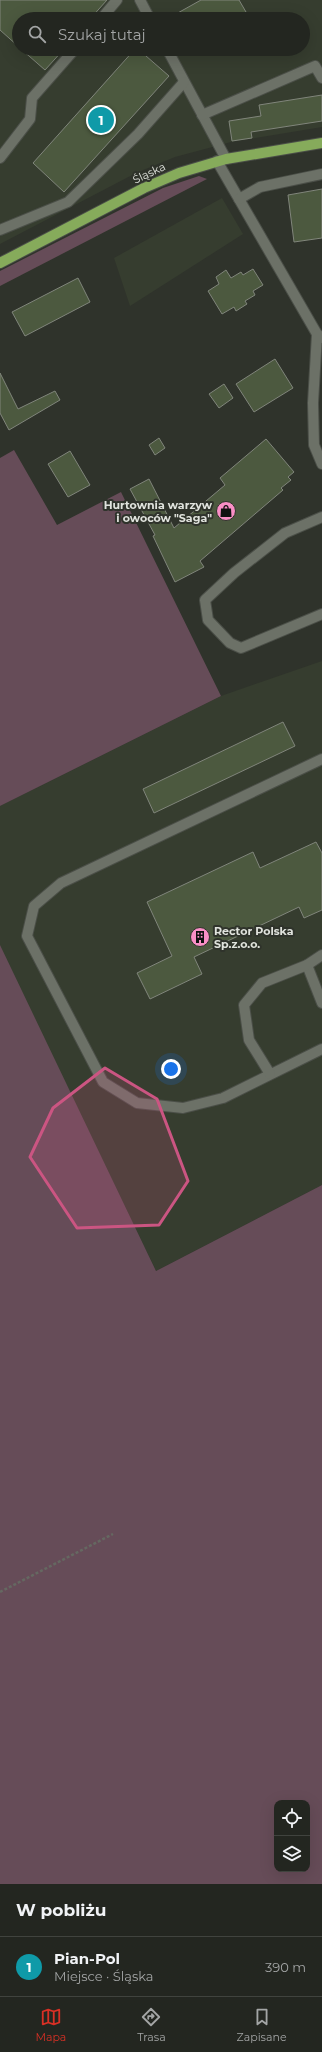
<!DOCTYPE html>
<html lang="pl">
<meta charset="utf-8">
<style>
:root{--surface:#232620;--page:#2f322d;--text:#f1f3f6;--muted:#a3a5a5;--line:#40433e;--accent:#d93025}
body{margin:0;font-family:Montserrat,sans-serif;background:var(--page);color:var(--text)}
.controls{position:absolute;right:12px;bottom:12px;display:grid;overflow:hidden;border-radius:8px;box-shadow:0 4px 16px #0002}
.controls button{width:36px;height:36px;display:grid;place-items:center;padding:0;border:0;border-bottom:1px solid var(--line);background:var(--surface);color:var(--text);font:20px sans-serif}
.you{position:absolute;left:171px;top:1069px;width:14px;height:14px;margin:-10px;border:3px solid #fff;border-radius:50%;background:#1a73e8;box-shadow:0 0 0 6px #1a73e833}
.badge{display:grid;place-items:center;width:26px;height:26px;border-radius:50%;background:var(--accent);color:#fff;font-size:13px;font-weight:700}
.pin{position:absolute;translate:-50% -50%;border:2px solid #fff;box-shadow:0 1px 4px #0006}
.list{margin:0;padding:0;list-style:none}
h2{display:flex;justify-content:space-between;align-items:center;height:52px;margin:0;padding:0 16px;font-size:17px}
h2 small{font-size:13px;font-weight:400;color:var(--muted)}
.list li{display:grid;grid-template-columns:26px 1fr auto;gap:12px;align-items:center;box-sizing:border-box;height:60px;padding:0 16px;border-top:1px solid var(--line)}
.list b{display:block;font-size:15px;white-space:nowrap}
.list p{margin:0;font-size:13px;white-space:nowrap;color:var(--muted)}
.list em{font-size:13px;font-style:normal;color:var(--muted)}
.icon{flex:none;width:22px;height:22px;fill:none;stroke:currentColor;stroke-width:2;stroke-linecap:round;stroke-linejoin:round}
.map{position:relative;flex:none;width:322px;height:1884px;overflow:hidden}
.search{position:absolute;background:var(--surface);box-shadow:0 4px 16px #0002;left:12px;right:12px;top:12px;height:44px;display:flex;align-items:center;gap:10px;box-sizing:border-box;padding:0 14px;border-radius:22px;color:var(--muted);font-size:15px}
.sheet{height:112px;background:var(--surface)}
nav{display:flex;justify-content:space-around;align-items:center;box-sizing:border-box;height:56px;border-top:1px solid var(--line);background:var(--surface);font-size:11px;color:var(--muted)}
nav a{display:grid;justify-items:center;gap:2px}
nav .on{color:var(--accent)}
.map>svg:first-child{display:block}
</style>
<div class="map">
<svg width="322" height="1884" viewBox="0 0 322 1884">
<rect width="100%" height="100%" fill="#2f332b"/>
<g fill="#363d2f" fill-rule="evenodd">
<path d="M 0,0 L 322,0 L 322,127 L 231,142 L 175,157 L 136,173 L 0,244 ZM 19,19 L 303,19 L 303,49 L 19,49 Z"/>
<polygon points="222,198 243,234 130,306 114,258"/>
<polygon points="322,661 322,1185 156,1271 0,948 0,806 221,696"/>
</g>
<g fill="#664c58" fill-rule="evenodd">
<polygon points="199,176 207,179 0,286 0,271 163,188"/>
<polygon points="14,450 57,525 121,492 221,696 0,806 0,458"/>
<path d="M 0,945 L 156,1271 L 322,1185 L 322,1884 L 0,1884 ZM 277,1803 L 307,1803 L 307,1869 L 277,1869 Z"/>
</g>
<g fill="#4c593f" stroke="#80857b">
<polygon points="0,0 107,0 90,19 19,19 19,47 0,30"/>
<polygon points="201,0 239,0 246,12 234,19 167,19"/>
<polygon points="21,49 64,49 45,70"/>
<polygon points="135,49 138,49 169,76 64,192 33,163"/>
<polygon points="322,95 322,121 251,132 252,138 232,141 229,121 261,116 259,105"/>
<polygon points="322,189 322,238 294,242 288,195"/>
<polygon points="253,269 263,285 253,291 255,295 245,301 247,304 236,311 234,307 222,314 208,291 219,284 216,277 226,270 231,278 241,272 243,275"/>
<polygon points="78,278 90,302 25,336 12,312"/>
<polygon points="275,359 293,388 254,412 236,384"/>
<polygon points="0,373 18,409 55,391 60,400 9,430 0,413"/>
<polygon points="224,384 233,398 219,408 209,394"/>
<polygon points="159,438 165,448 155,455 149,445"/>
<polygon points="266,439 294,472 288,477 291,480 281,488 283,490 200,561 204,567 175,582 153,536 155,535 130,489 149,479 174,528 225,485 220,478"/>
<polygon points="70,451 90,485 68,497 48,464"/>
<polygon points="283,722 295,746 154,813 143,789"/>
<polygon points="316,842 322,853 322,910 304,918 299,907 194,957 202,974 150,999 137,973 172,956 147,902 253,852 260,868"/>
</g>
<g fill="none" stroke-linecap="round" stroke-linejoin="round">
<defs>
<g id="minor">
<polyline points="140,0 150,19"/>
<polyline points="101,19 117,0"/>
<polyline points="167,49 226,159"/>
<polyline points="202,115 315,66 322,78"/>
<polyline points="0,158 30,119 32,98 75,49"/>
<polyline points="217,161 317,334 322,338"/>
<polyline points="239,199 260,187 322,174"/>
<polyline points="0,230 68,202 138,134 184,82"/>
<polyline points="317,334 313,403 314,445 322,464"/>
<polyline points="322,517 285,533 234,573 205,600 208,620 230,643 241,648 322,614"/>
<polyline points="322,759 61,883 34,906 27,936 103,1082 137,1103 183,1108 223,1098 322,1049"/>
<polyline points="307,965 322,1003"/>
<polyline points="270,1074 249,1040 244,1005 262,983 307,965 322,955"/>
</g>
<polyline id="major" points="0,263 144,188 179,173 226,159 322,143"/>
</defs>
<use href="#minor" stroke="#4b4f48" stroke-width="12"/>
<use href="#major" stroke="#4b4f48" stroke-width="12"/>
<polyline stroke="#656861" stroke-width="2.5" stroke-dasharray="3 2" stroke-linecap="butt" points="0,1592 113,1534"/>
<use href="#minor" stroke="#6c7167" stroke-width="10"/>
<use href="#major" stroke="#86ab5b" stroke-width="10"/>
</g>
<path fill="#cb5582" fill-opacity="0.2" stroke="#cb5582" stroke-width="3" stroke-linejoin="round" d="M 105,1068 L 157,1099 L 188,1181 L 159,1225 L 77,1228 L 30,1157 L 53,1108 Z"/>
<defs>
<symbol id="shop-disc" viewBox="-11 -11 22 22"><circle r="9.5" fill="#fa8fc6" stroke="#2f332b"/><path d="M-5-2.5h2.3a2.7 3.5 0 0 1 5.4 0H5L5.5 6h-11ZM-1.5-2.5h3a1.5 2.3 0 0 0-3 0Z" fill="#111"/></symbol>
<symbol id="building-disc" viewBox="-11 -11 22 22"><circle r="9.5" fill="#fa8fc6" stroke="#2f332b"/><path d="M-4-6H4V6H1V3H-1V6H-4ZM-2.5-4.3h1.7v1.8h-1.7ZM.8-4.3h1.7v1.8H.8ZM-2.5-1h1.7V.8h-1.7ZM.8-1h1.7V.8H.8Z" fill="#111"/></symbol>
</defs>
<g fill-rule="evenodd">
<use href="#shop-disc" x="215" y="500" width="22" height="22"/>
<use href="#building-disc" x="189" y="926" width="22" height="22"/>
</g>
<g text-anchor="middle" stroke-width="4" stroke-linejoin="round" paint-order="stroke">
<g font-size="11" fill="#e0e3dd" stroke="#2f332b">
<text transform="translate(149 173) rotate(-25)" y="4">Śląska</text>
</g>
<g font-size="11" font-weight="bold" fill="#e0e3dd" stroke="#2f332b" text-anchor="end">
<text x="212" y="509">Hurtownia warzyw<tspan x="212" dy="13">i owoców "Saga"</tspan></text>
<text x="214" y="935" text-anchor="start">Rector Polska<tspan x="214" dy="13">Sp.z.o.o.</tspan></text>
</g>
</g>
</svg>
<div class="controls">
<button><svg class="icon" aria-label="locate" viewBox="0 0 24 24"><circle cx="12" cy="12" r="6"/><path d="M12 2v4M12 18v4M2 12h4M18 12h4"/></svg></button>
<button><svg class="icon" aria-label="layers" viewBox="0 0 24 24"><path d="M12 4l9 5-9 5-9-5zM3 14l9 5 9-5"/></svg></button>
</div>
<div class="you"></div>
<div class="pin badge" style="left:101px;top:120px;background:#0f9aa8">1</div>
<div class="search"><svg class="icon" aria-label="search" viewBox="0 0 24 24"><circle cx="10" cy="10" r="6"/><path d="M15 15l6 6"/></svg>Szukaj tutaj</div>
</div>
<section class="sheet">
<h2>W pobliżu<small></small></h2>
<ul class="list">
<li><span class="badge" style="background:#0f9aa8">1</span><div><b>Pian-Pol</b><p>Miejsce · Śląska</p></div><em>390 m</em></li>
</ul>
</section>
<nav>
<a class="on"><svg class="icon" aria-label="map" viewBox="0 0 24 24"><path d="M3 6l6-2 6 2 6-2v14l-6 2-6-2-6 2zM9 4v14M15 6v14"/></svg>Mapa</a>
<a><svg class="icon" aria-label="directions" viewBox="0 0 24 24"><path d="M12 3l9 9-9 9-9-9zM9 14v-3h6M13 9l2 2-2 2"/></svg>Trasa</a>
<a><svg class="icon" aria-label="saved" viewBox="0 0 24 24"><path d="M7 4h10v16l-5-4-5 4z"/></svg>Zapisane</a>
</nav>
